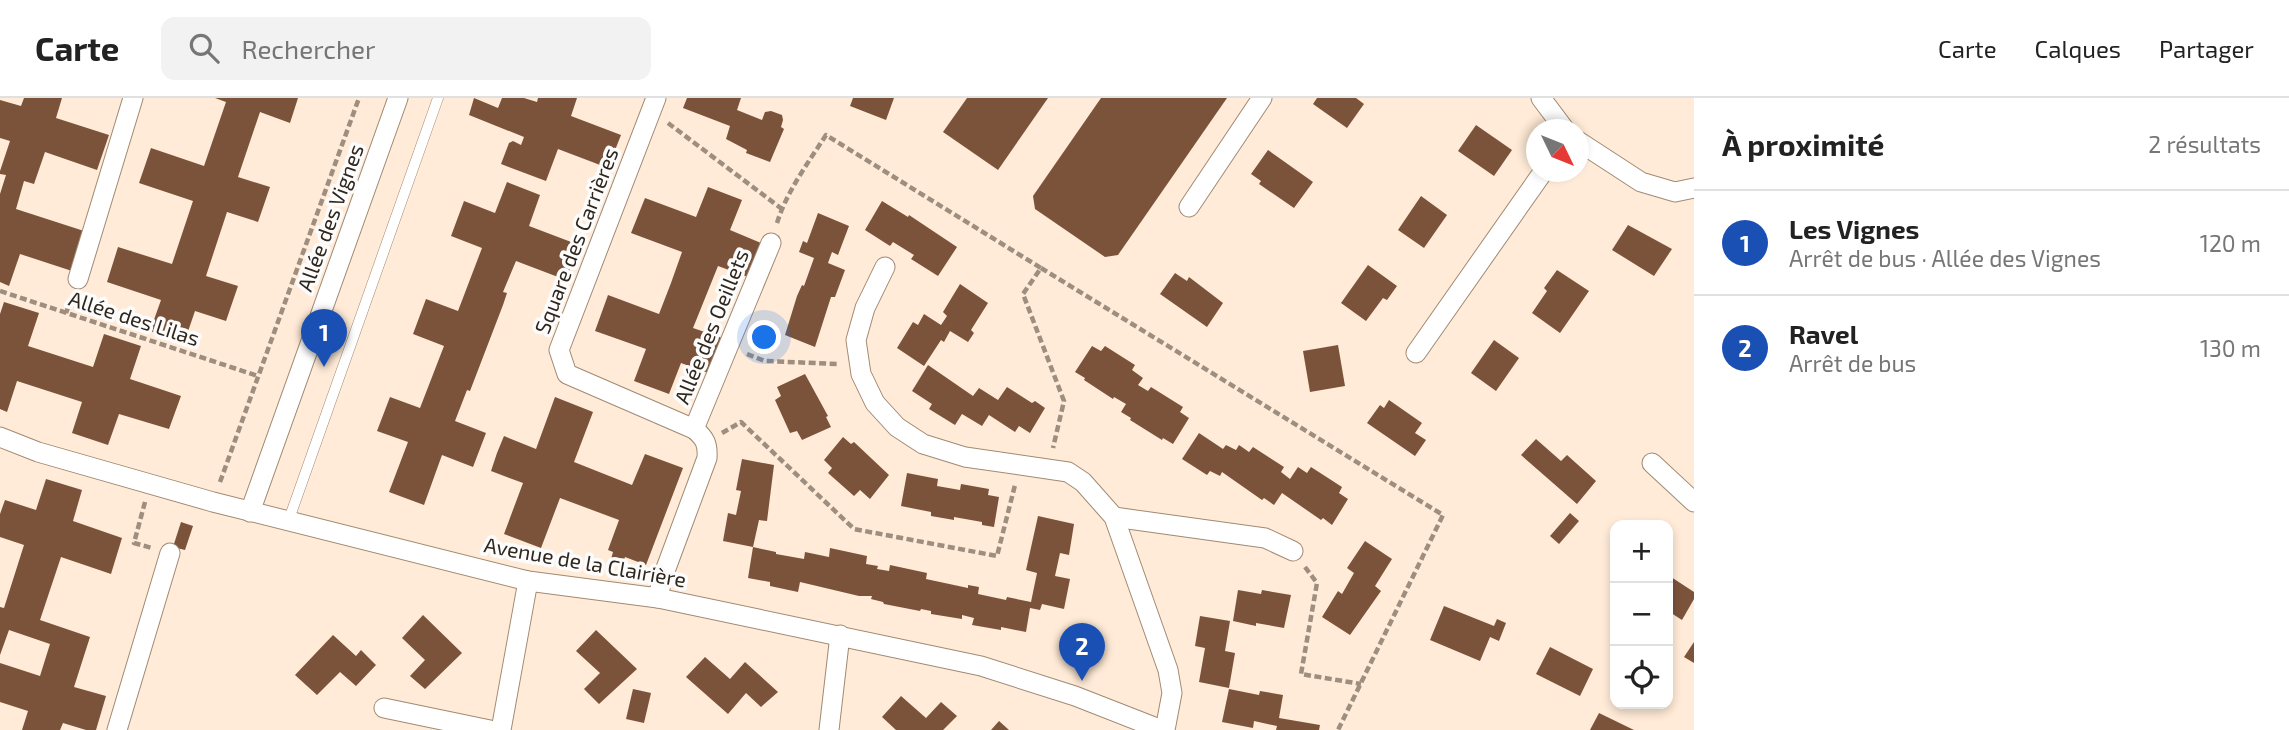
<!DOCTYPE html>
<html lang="fr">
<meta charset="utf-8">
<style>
:root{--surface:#fff;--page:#f2f2f2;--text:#222;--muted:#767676;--line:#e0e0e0;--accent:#0f766e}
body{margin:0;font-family:"Exo 2",sans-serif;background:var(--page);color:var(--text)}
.controls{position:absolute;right:21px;bottom:21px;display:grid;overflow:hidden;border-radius:14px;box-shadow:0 4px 10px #0003}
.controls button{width:63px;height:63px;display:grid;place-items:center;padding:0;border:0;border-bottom:2px solid var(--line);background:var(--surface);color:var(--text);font:35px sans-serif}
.compass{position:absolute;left:1526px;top:21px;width:63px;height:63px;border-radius:50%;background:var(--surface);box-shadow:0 4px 10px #0003;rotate:133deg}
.you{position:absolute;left:765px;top:240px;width:24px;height:24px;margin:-18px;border:5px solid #fff;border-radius:50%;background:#1a73e8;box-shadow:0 0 0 10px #1a73e833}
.badge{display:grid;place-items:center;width:46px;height:46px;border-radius:50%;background:var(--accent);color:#fff;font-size:23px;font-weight:700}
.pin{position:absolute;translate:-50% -58px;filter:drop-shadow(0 2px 4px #0008)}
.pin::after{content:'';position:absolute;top:37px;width:24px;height:21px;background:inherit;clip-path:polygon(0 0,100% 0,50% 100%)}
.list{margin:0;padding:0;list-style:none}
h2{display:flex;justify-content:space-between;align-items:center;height:91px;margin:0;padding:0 28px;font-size:30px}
h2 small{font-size:23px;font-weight:400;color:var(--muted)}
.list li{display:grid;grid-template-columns:46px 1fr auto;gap:21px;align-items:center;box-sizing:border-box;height:105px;padding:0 28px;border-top:2px solid var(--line)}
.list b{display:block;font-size:26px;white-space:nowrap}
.list p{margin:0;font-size:23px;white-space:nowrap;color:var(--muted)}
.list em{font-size:23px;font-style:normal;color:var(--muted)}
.icon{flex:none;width:38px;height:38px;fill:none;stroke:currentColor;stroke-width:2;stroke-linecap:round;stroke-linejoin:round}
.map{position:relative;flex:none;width:1694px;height:632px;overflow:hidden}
header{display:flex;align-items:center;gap:42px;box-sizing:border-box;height:98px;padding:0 35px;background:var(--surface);border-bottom:2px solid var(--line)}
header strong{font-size:33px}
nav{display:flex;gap:38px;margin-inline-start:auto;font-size:24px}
.search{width:490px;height:63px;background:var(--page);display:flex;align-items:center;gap:18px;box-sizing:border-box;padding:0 24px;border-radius:14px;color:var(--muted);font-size:26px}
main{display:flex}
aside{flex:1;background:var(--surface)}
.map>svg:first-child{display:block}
</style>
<header>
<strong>Carte</strong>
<div class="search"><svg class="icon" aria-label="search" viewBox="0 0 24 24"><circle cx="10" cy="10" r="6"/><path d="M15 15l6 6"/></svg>Rechercher</div>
<nav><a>Carte</a><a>Calques</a><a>Partager</a></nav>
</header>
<main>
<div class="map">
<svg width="1694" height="632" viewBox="0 0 1694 632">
<rect width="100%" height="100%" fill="#ffebd7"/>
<g fill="#7b533b">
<polygon points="24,0 62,0 56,20 109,37 97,72 45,54 34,86 24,83 16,111 84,133 72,173 20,156 9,188 0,184 0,96 6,77 0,76 0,73 10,43 0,40 0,2 21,8"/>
<polygon points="215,0 298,0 290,25 260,14 238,79 270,89 258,124 227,114 206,178 238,188 226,223 195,213 184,245 150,233 161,202 107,184 118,149 172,166 193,103 139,85 151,50 204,68 226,4"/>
<polygon points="474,0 498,10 502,0 524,0 537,4 538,0 577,0 571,18 621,37 608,70 558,51 546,83 501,66 509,45 513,43 521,47 524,39 469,17"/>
<polygon points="687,0 741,0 737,12 762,22 765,14 771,13 782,17 783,22 781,29 784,31 770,64 746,55 747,52 726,41 730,28 683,10"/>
<polygon points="853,0 894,0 886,22 850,8"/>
<polygon points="967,0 1048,0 998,72 943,34"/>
<polygon points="1101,0 1227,0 1118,157 1105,159 1035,111 1033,98"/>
<polygon points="1317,0 1356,0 1364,6 1347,30 1313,6"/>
<polygon points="1476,27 1512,52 1494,78 1458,53"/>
<polygon points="1268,52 1313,84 1294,110 1259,86 1261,83 1251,76"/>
<polygon points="507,84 540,97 529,128 579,147 566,182 516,163 503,194 507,195 503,207 470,293 467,292 455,323 486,335 473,369 442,357 424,407 389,394 408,344 377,333 390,299 420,310 444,248 413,236 426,201 458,213 482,150 451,138 464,103 495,115"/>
<polygon points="708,89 742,102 730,132 761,145 748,179 718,168 693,230 725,241 711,276 681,265 669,296 634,283 646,251 595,233 608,197 659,216 671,185 682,154 631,135 645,100 696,119"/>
<polygon points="1421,98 1447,117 1424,150 1398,132"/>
<polygon points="882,103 908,119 909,117 957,149 938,178 911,161 914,157 893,144 890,148 865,132"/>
<polygon points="818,115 849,128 838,157 832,154 828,165 845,172 835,199 831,199 815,249 785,237 797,198 802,187 804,188 814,160 799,154 803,143 807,145"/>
<polygon points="1628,127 1672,151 1654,178 1612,152"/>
<polygon points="1368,167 1397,188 1387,202 1383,200 1366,223 1341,205"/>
<polygon points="1557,172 1589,193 1560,235 1532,215 1547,193 1544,190"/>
<polygon points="1175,175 1187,183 1189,179 1223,205 1207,229 1160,196"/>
<polygon points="960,186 988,205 971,232 974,235 968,244 950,233 944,244 941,242 924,268 897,250 913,224 918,227 924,216 941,227 947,218 943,214"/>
<polygon points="4,204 39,215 28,248 93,269 104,236 141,248 130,281 181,298 169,331 119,316 108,347 72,335 82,304 17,283 7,314 0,311 0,216"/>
<polygon points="1494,242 1519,260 1496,293 1471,275"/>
<polygon points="1338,247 1345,288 1310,294 1303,253"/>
<polygon points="1092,248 1101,253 1105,248 1135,267 1132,272 1143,280 1138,287 1148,293 1151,289 1183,309 1180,314 1189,320 1173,346 1163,340 1162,342 1130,322 1131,320 1121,314 1126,306 1114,299 1113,301 1084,282 1085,280 1075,274"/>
<polygon points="928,267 973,298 979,290 998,302 1007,289 1032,305 1035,303 1045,310 1030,335 1019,328 1015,334 989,317 982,328 962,316 955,327 929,311 932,306 912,293"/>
<polygon points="805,276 828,318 826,319 831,329 802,342 797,333 790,335 775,302 781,298 777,289"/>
<polygon points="555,299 593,314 574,364 632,387 645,356 683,370 646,467 625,459 622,469 610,465 613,454 608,452 619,422 560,400 541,450 504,436 523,385 491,373 497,355 504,338 536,351"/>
<polygon points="1389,302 1422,325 1415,335 1426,342 1415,358 1367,325 1380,307 1384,310"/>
<polygon points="1199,335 1223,351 1226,347 1236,352 1239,347 1249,354 1253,349 1284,369 1281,374 1290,381 1298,369 1307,375 1311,369 1342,389 1339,395 1348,401 1332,427 1323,420 1321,422 1282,395 1274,407 1264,400 1262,402 1222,374 1220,378 1210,373 1207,377 1182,361"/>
<polygon points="843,339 851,346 854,344 889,377 870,401 860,392 854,398 828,375 832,370 824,362"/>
<polygon points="1536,341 1561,363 1567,357 1596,383 1577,406 1521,357"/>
<polygon points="742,361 774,367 767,423 759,422 753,449 723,443 728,415 736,417 741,393 736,392"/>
<polygon points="907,375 938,381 937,388 960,392 961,386 989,391 988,397 999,399 994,429 982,427 982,424 954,419 954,422 931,418 931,414 901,408"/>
<polygon points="46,381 82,392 73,423 122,440 111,476 61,459 40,522 90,539 74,589 106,598 96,632 86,632 63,625 60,632 22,632 28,613 0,604 0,565 40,578 50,546 9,532 0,557 0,509 4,510 24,447 0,439 0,416 5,402 36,412"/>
<polygon points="1570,415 1579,423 1559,446 1550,438"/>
<polygon points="1038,418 1074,426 1069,457 1060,455 1055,478 1070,481 1064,511 1042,506 1040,512 1030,510 1026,534 1001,529 1001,532 972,527 974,520 962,517 962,521 931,516 931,513 921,511 920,513 884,506 883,504 871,501 872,498 859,498 800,484 798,494 770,488 770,484 748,480 753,449 776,454 776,456 804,461 805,454 829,459 830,450 867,458 866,466 878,468 877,471 889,473 890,467 927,475 926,481 968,490 968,487 979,489 978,496 1006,502 1007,499 1031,504 1037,475 1026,472"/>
<polygon points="181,424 193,428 185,452 173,449"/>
<polygon points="1365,443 1392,461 1375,488 1381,493 1350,537 1322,519 1338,493 1342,496 1354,475 1347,470"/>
<polygon points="1668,477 1694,494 1694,501 1682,522 1668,513"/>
<polygon points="1238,492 1261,496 1262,492 1291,497 1284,530 1256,525 1256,528 1233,523"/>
<polygon points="1444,508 1494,528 1497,521 1506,525 1499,543 1490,539 1480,563 1430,542"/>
<polygon points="423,517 462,555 425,591 410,578 425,562 402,540"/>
<polygon points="1200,518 1230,523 1225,553 1235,555 1229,590 1199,584 1205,550 1195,548"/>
<polygon points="596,532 637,571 599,606 584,591 600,575 576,553"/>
<polygon points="333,537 356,558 361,552 376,567 356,588 340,574 317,597 295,577"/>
<polygon points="1694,544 1694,565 1684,559"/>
<polygon points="1550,549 1593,571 1580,598 1536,576"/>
<polygon points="705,559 730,581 745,564 778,594 761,609 746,595 728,616 686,579"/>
<polygon points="633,591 651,595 644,625 626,621"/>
<polygon points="1229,591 1259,597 1260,593 1283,597 1279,620 1320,627 1319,632 1276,632 1277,628 1254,623 1253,630 1222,624"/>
<polygon points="901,598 926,620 941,604 957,618 943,632 896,632 882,619"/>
<polygon points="1599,615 1634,632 1590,632"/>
<polygon points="999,623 1009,632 991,632"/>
</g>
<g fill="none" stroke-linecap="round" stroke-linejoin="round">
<defs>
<polyline id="lane" points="288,424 438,0"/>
<g id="street">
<path d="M 656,0 L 559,252 L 567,276 L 694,331 C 705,340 708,346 707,360 L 662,481 L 658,500"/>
<polyline points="1541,0 1565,32"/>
<polyline points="1578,43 1641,84 1675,94 1694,90"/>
<polyline points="1189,109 1262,0"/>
<polyline points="885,169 865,210 856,242 861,276 875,305 897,329 923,346 965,359 1068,374 1083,384 1114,419 1168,572 1172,595 1165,632"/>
<polyline points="78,181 133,0"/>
<polyline points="1416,255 1543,74"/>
<polyline points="694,331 771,145"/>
<polyline points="0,339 38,354 213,404 528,483 658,500 981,568 1075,598 1162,632"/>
<polyline points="1652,365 1694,404"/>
<polyline points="250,414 398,0"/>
<polyline points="1114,419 1265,440 1293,453"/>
<polyline points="384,610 490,632"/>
<polyline points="117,632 170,455"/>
<polyline points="501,632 528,483"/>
<polyline points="829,632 840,537"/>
</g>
</defs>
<use href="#lane" stroke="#a08a73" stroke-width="11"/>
<use href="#street" stroke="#a08a73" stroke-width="21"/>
<g stroke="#9d8e7f" stroke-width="4.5" stroke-dasharray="7 3.5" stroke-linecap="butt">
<polyline points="668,25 782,111"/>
<path d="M 777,125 C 787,93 808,65 826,37 L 1041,170 L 1023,196 L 1064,303 L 1053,350"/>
<polyline points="1041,170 1443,417 1338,632"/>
<polyline points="0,193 258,278"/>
<polyline points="66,215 72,199"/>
<polyline points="747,256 765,263 838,266"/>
<polyline points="722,335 741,324 854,431 997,458 1015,387"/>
<polyline points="220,384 359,0"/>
<polyline points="145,404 134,445 152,450"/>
<polyline points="1305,469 1317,485 1301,576 1361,586"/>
</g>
<use href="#lane" stroke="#fff" stroke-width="10"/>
<use href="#street" stroke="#fff" stroke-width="19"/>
</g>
<g text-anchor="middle" stroke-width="7" stroke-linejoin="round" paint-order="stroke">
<g font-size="21" fill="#2f261c" stroke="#fcfcfc">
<text transform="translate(331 120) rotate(-70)" y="7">Allée des Vignes</text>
<text transform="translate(577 143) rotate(-69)" y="7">Square des Carrières</text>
<text transform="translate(134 221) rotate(18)" y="7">Allée des Lilas</text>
<text transform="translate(712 229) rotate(-68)" y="7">Allée des Oeillets</text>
<text transform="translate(585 465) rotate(10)" y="7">Avenue de la Clairière</text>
</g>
</g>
</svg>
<div class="controls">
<button>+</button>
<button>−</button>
<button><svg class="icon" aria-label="locate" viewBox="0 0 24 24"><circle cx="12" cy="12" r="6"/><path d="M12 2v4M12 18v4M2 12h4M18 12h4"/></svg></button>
</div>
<svg class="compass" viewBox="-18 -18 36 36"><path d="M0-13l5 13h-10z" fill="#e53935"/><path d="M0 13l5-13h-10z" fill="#767676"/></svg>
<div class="you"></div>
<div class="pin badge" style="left:324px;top:269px;background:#1a4fb4">1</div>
<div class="pin badge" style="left:1082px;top:583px;background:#1a4fb4">2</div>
</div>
<aside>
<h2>À proximité<small>2 résultats</small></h2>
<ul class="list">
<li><span class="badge" style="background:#1a4fb4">1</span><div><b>Les Vignes</b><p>Arrêt de bus · Allée des Vignes</p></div><em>120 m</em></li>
<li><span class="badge" style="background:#1a4fb4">2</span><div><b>Ravel</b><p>Arrêt de bus</p></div><em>130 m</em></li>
</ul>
</aside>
</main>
